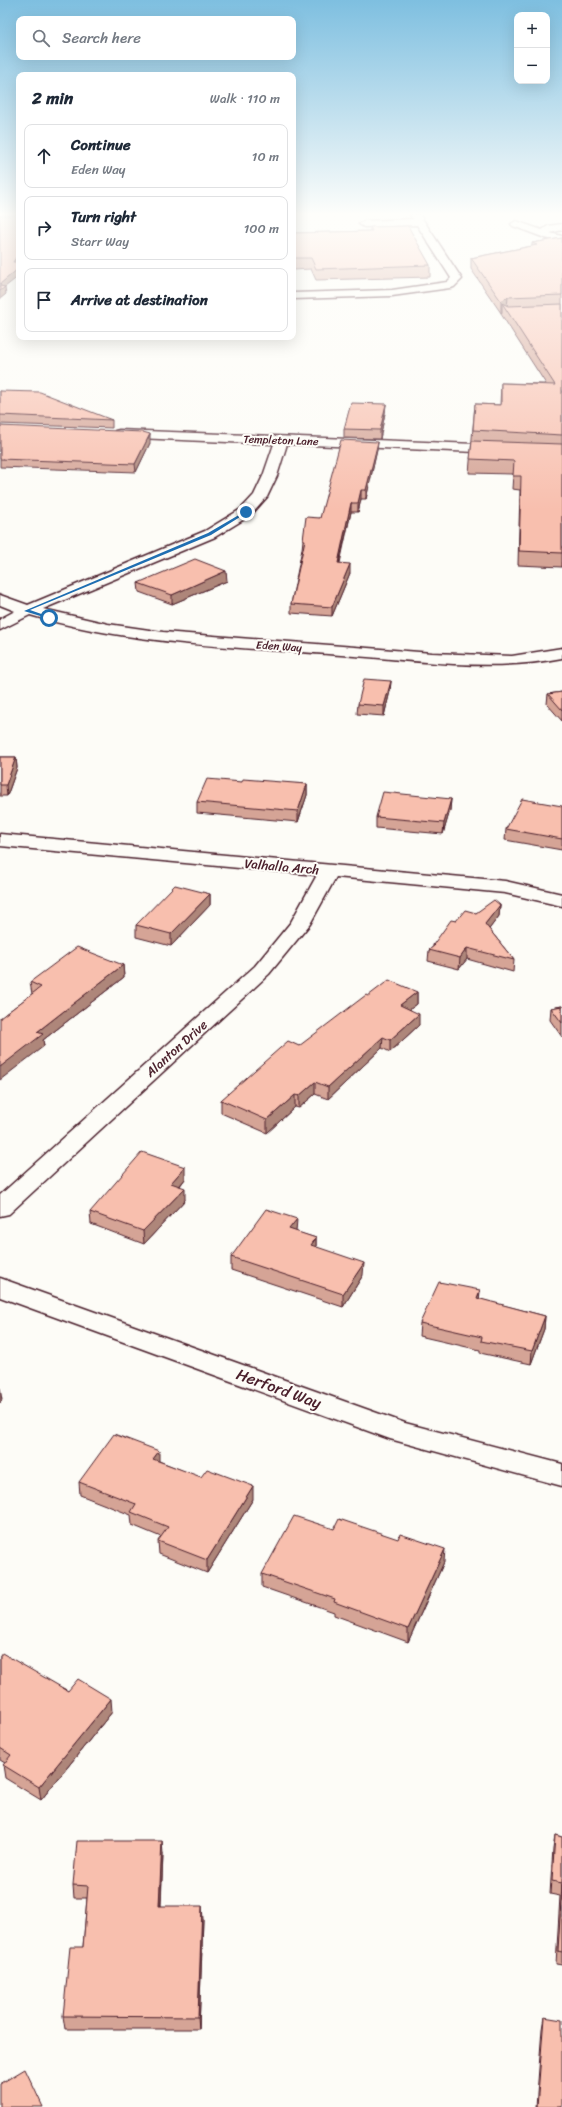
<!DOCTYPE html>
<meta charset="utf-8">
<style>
:root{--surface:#fff;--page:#f2f2f3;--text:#1f2937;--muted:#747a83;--line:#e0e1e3}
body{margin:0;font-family:Sriracha,sans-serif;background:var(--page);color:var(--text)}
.controls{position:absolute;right:12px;top:12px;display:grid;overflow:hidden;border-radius:8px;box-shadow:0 4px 16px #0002}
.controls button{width:36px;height:36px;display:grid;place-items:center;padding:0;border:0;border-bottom:1px solid var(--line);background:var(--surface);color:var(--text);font:20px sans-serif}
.stop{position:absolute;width:12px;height:12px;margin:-9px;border:3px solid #1f6fb2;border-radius:50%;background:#fff}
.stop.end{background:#1f6fb2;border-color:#fff;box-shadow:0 1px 4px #0008}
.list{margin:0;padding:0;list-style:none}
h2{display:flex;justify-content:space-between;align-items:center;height:52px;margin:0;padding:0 16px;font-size:17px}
h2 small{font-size:13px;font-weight:400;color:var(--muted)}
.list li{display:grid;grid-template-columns:26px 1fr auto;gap:12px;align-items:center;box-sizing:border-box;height:64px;margin:0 8px 8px;padding:0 8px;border:1px solid var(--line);border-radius:8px}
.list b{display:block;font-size:15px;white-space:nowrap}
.list p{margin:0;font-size:13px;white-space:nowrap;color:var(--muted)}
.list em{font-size:13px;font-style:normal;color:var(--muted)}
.icon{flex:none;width:22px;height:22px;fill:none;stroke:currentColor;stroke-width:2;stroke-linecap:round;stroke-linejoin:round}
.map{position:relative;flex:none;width:562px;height:2107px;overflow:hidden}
.search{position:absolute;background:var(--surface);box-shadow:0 4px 16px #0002;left:16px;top:16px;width:280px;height:44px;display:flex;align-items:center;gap:10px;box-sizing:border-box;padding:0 14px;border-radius:8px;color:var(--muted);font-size:15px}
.panel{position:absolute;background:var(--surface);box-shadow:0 4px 16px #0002;left:16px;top:72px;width:280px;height:268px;border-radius:8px}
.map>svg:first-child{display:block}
</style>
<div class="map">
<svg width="562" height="2107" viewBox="0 0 562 2107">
<rect width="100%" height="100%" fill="#fdfcf7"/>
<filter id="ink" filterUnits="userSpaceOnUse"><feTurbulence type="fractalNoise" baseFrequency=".025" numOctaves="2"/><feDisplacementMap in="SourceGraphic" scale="8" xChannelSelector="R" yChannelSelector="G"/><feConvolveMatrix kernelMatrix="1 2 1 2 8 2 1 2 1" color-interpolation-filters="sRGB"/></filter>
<g filter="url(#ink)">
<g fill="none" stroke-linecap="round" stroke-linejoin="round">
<defs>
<g id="minor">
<polygon points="410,215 420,215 462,279 454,287 450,288 392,296 293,299 293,293 392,290 447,282 451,278 417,225 364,227 359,224 364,221 413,219"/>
<polygon points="516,221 542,230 548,226 562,224 562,230 550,233 562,236 562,242 545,238 513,226 511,224"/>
<path d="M 119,430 L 500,445 L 506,449 L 500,453 L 287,444 L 277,476 L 267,497 L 251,515 L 215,537 L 43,609 L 108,624 L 163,632 L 432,653 L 512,656 L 562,648 L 562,658 C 492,672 424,661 354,656 C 245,647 134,646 30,615 L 0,630 L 0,619 L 15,611 L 0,605 L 0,595 L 28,605 L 205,531 L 241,509 L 254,495 L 263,476 L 274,444 L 115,437 L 113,434 L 115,431 Z"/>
<polygon points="0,834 505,881 562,894 562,906 505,893 336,877 310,924 269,974 9,1214 0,1216 0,1195 255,966 291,922 317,875 0,846"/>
<polygon points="0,1278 405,1423 562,1464 562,1486 390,1439 0,1297"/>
</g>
</defs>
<use href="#minor" stroke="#4a1f2b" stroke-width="3"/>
<use href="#minor" fill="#fdfcf7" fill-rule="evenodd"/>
</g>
<g fill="#d5a496" stroke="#4a1f2b">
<polygon points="370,227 430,265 430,277 316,280 311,269 293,270 293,233 370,231"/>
<polygon points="562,238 562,567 518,565 520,490 512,489 513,474 469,473 475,404 500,405 501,383 546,384 501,314 502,312 501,313 471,269 471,258 532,246 532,243"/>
<polygon points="0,391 112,420 112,428 0,424"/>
<polygon points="386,404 385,413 380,439 344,438 344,429"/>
<polygon points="0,426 150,443 136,472 0,467"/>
<polygon points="378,442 377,450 366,499 361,499 358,512 351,512 340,563 350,573 332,616 291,613 291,604 302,549 303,540"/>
<polygon points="227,581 172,604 139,592 138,583"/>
<polygon points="391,681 390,691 384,716 357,714 358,704"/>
<polygon points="562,692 562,721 547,704 548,694"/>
<polygon points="0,757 16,757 17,768 7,796 0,796"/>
<polygon points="242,782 307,784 307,795 298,822 197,813 197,802"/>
<polygon points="451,799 450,810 443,834 376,828 376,817"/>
<polygon points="562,806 562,850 505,840 506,829"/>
<polygon points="210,894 210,905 171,946 136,937 136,925"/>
<polygon points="500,905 499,916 489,929 514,960 513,972 467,959 459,969 428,961 429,950 433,947 433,945 456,921 476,913"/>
<polygon points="123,965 124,977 43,1040 44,1046 4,1015 32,994 30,982"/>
<polygon points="417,992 417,1004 410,1009 419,1025 390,1052 382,1048 328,1099 315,1094 299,1108 295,1107 267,1133 221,1113 221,1100 299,1046"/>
<polygon points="562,1006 562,1037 550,1020 551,1008"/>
<polygon points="185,1179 180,1186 185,1200 144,1244 91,1224 90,1212"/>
<polygon points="296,1232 316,1238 316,1247 363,1275 343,1307 231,1270 231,1257"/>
<polygon points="480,1290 479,1299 545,1316 544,1329 531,1364 480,1353 480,1350 419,1336 420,1323"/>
<polygon points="159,1461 253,1499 207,1573 159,1554 158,1541 161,1537 132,1525 131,1515 80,1495 79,1482"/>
<polygon points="334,1529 444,1562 408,1642 334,1615 334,1612 262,1587 262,1574"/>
<polygon points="0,1656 68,1691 112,1712 41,1800 5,1778 3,1765 5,1763 0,1760"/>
<polygon points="555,1835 562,1837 562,1965 556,1964 560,1896 550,1894 553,1848"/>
<polygon points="163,1854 161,1906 203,1919 199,2029 65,2029 63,2016 83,1947 87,1898 74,1898 73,1885"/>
<polygon points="544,2017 562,2107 536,2107 542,2029"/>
</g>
<g fill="#ae867a" stroke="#4a1f2b">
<polygon points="19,253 19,261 14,269 13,262"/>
<polygon points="19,268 19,276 5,287 6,294 0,299 0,284"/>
<polygon points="508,297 507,308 502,303 502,312 501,313 501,301"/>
<polygon points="386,404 385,413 380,439 380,430"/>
<polygon points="150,434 150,443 136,472 135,464"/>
<polygon points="378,442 377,450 366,499 366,490"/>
<polygon points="361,490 361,499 358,512 358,503"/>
<polygon points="351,503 351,512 337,572 338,563"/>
<polygon points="350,564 350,573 332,616 332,607"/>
<polygon points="226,571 227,581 172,604 172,595"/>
<polygon points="391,681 390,691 384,716 384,706"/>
<polygon points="16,757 17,768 7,796 6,785"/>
<polygon points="307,784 307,795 298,822 298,811"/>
<polygon points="451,799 450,810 443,834 444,823"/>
<polygon points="210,894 210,905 171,946 171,934"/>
<polygon points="500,905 499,916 484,936 485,924"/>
<polygon points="467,948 467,959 459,969 460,958"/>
<polygon points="123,965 124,977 43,1040 44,1046 0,1080 0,1067 37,1032"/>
<polygon points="417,992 417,1004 400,1017 400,1005"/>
<polygon points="419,1014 419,1025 390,1052 390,1040"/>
<polygon points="383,1037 382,1048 328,1099 328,1087"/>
<polygon points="315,1082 315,1094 299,1108 299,1096"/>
<polygon points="295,1095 295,1107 267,1133 267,1120"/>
<polygon points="185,1167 185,1179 172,1195 171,1183"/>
<polygon points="185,1188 185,1200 144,1244 143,1231"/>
<polygon points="297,1219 296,1232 289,1229"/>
<polygon points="316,1238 316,1251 311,1245"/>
<polygon points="364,1263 363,1275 343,1307 343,1294"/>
<polygon points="480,1290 479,1303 477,1298"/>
<polygon points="545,1316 544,1329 531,1364 532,1351"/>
<polygon points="0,1388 2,1400 0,1403"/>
<polygon points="159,1451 159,1463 153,1459"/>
<polygon points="253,1486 253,1499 207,1573 207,1560"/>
<polygon points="445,1549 444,1562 408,1642 408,1629"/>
<polygon points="111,1699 112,1712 41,1800 39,1787"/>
<polygon points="162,1841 163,1854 160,1919 159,1906"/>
<polygon points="202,1906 203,1919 199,2029 198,2017"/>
</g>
<g fill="#f8bfae" stroke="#4a1f2b">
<polygon points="0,215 19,215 19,253 13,262 19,262 19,268 0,284"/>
<polygon points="408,226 430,265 316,269 311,258 293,258 293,233 372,231 370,227"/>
<polygon points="562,238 562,295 508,297 501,301 471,258 537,245 532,243"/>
<polygon points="0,286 5,287 0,291"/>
<polygon points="502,303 508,306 562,304 562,435 473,430 475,404 501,405 501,383 555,385"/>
<polygon points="0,391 40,392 112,420 0,415"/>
<polygon points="351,403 386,404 380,430 344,429"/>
<polygon points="0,426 143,432 150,434 135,464 0,459"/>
<polygon points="341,440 378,442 366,490 361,490 358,503 351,503 338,563 350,564 332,607 291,604 305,540 303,540 306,517 320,518"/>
<polygon points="472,441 562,444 562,553 519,551 521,476 513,476 514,461 470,459"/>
<polygon points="195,559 226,571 172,595 138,583"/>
<polygon points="364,679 391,681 384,706 358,704"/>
<polygon points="562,692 562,710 548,694"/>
<polygon points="0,757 16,757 6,785 0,785"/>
<polygon points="207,779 242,782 243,779 307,784 298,811 197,802"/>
<polygon points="383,792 451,799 444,823 376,817"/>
<polygon points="522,799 562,806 562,839 506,829"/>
<polygon points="175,885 210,894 171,934 136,925"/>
<polygon points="494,900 500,905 485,924 514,960 467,948 460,958 429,950 435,945 433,945 451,920 456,921 465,910 476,913"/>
<polygon points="77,947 123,965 37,1032 43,1034 0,1067 0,1018 41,987 30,982"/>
<polygon points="389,980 417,992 400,1005 419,1014 390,1040 383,1037 328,1087 315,1082 299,1096 295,1095 267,1120 221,1100 288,1041 299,1046 366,995 368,996"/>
<polygon points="562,1006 562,1023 551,1008"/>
<polygon points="142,1152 185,1167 171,1183 185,1188 143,1231 90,1212"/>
<polygon points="266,1209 297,1219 289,1229 316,1238 311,1245 364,1263 343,1294 231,1257"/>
<polygon points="439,1282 480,1290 477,1298 545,1316 532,1351 481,1341 482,1337 420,1323"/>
<polygon points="114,1434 159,1451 153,1459 201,1477 207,1469 253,1486 207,1560 158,1541 168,1527 131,1512 136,1504 79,1482"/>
<polygon points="294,1516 334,1529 339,1519 398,1539 400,1534 445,1549 408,1629 334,1602 335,1599 262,1574"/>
<polygon points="2,1653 68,1691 78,1679 111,1699 39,1787 3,1765 11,1755 0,1748 0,1656"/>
<polygon points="555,1835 562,1837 562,1883 552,1881"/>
<polygon points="77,1841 162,1841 159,1906 202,1906 198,2017 63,2016 70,1947 83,1947 88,1886 73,1885"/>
<polygon points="562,1884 562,1952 558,1951"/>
<polygon points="544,2017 562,2020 562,2107 537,2107"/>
<polygon points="25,2069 43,2107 0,2107 0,2084"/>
</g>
</g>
<linearGradient id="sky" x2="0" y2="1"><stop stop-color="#7ebfe0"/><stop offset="0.42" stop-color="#fefefb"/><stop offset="1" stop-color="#fefefb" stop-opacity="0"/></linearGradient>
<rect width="562" height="510" fill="url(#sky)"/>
<polygon fill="#1f6fb2" points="244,512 248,512 211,535 30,610 50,617 50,619 24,611 208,533"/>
<g text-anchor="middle" stroke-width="4" stroke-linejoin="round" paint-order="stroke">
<g font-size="11" fill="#4a1f2b" stroke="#fdfcf7">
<text transform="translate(281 440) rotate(2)" y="4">Templeton Lane</text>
<text transform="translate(279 646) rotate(4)" y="4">Eden Way</text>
</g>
<g font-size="13" fill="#4a1f2b" stroke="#fdfcf7">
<text transform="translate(282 866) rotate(5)" y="5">Valhalla Arch</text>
<text transform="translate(176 1048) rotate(-42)" y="5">Alanton Drive</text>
</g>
<g font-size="16" fill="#4a1f2b" stroke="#fdfcf7">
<text transform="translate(279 1388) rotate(20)" y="6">Herford Way</text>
</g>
</g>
</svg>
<div class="controls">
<button>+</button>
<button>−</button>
</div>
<div class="stop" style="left:49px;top:618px"></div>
<div class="stop end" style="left:246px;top:512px"></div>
<div class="search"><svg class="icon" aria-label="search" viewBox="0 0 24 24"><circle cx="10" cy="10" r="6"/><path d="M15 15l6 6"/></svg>Search here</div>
<section class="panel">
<h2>2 min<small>Walk · 110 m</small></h2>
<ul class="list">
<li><svg class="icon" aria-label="ahead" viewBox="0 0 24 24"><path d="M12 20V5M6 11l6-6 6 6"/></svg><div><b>Continue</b><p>Eden Way</p></div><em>10 m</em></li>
<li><svg class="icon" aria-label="right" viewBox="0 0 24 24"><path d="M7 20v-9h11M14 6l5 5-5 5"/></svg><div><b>Turn right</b><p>Starr Way</p></div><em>100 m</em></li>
<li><svg class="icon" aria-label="arrive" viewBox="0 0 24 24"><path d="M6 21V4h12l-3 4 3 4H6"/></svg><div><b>Arrive at destination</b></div></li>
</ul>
</section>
</div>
